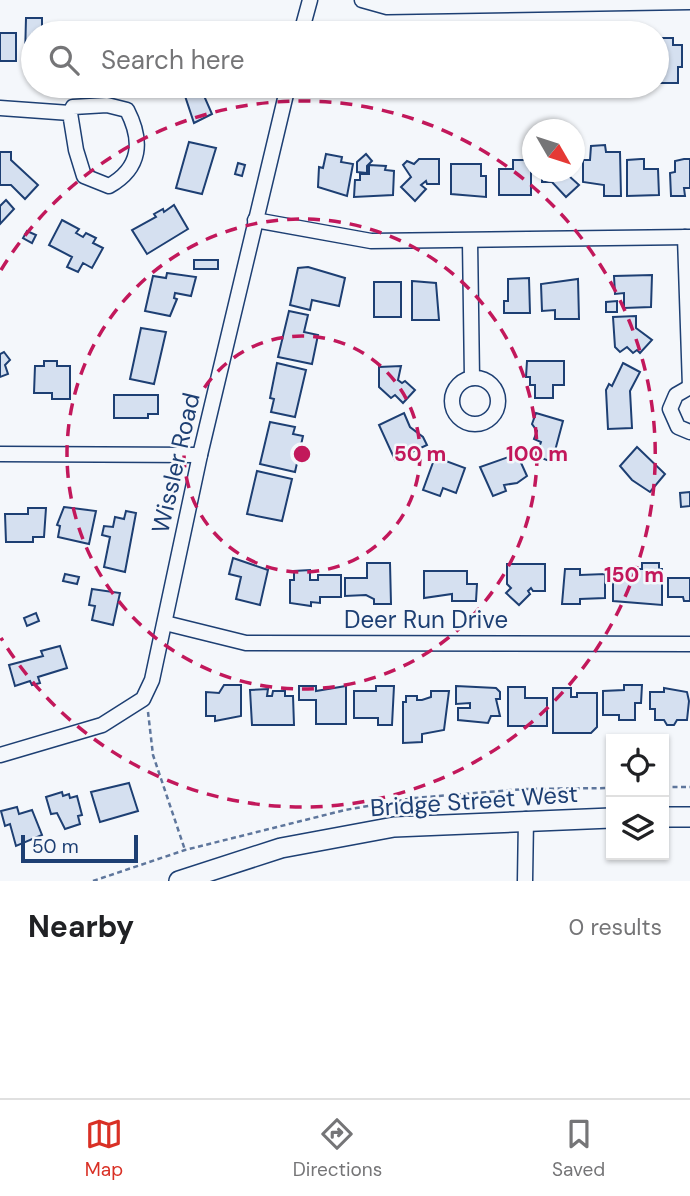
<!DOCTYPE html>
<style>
:root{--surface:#fff;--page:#f2f2f2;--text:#202124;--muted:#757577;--line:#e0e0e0;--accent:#d93025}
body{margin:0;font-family:"DM Sans",sans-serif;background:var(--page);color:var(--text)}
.controls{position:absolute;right:21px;bottom:21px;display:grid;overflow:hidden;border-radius:0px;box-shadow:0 2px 5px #0004}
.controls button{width:63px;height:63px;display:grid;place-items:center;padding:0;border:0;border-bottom:2px solid var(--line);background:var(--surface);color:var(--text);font:35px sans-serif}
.compass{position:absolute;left:522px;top:119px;width:63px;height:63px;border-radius:50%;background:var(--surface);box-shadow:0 2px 5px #0004;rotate:129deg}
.scale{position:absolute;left:21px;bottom:18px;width:117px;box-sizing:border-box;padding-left:7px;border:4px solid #1d3f73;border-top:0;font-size:19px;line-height:24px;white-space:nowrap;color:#1d3f73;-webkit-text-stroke:5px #f4f7fb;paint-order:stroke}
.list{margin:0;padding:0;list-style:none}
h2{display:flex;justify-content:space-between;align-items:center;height:91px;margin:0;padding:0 28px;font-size:30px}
h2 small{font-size:23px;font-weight:400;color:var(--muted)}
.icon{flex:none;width:38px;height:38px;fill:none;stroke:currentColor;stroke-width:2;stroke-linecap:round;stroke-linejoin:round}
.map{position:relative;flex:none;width:690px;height:881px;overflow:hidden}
.search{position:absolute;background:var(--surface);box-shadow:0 2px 5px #0004;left:21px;right:21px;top:21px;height:77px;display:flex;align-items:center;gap:18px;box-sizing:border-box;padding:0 24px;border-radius:38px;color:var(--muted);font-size:26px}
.sheet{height:217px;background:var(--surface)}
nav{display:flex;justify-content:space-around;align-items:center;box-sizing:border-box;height:98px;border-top:2px solid var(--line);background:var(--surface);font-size:19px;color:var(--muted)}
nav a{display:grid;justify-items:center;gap:4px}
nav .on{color:var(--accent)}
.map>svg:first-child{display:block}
</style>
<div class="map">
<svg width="690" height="881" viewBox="0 0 690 881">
<rect width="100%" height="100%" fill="#f4f7fb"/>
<g fill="#d5e0f0" stroke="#1d3f73" stroke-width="2">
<polygon points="26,18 42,18 42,31 55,32 33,33 33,57 25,57"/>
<polygon points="74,25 74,33 61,33 61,26"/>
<rect x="0" y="33" width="16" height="28"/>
<polygon points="657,38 673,38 673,45 682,45 682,67 678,67 678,83 657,83"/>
<polygon points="171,86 206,86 201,89 212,114 194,123 184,93 175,96"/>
<polygon points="189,142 216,148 202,194 176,188"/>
<polygon points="605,145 606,152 620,152 621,196 604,196 604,185 583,182 583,160 590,160 591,146"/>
<polygon points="0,152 11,152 11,160 38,185 25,199 11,185 0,185"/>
<polygon points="326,154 342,157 341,162 353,164 347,196 318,187 319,167 323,168"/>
<polygon points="366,154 372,161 367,166 367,173 357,172 357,162"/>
<polygon points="419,159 439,159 439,184 427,184 426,181 421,185 426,189 415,201 401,187 411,177 403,165 407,161 414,164"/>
<polygon points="641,159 644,159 644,169 658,169 659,195 627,196 627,160"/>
<polygon points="684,159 690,159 690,188 684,188 685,196 671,196 670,173 675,172 675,161"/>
<polygon points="513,160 531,160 531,195 499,195 499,169 513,169"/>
<polygon points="238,163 245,165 242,176 235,174"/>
<polygon points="451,164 481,164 481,176 486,176 486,197 451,194"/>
<polygon points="369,165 386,166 385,170 394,171 393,195 354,197 355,180 360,180 360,174 369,174"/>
<polygon points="542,172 573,172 569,176 579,185 566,197 552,182 542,182"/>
<polygon points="6,200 14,209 0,224 0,206"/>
<polygon points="174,205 188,229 147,254 132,230 156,217 154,214 163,209 164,212"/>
<polygon points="62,220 79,229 76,233 83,237 86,233 96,238 93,243 103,248 92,268 83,263 78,272 67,267 72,257 49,245"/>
<polygon points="27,231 36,235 32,243 23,238"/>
<rect x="194" y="260" width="24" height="9"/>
<polygon points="308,267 345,278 339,306 312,300 310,310 290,305 298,268"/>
<polygon points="167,273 196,277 191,296 175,293 174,298 177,299 170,316 145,311 153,276 166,278"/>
<polygon points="652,275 651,307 624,308 624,293 615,294 614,276"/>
<polygon points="529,278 530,313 504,313 504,301 508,301 508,279"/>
<polygon points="578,279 579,319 555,319 555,310 542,311 541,284"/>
<polygon points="412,281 436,283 439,320 412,320"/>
<rect x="374" y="282" width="27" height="35"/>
<polygon points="617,301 617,312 606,312 606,302"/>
<polygon points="289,311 308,315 304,332 318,335 312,364 278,357"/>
<polygon points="636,316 636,328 652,340 640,353 637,350 633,353 627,347 620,352 615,347 613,317"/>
<polygon points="141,328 166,332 154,384 130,379"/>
<polygon points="4,352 10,360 5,365 8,374 0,377 0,354"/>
<polygon points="44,361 57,361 57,366 70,366 70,399 52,399 52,393 34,393 35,366 44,366"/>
<polygon points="527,361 564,361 564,385 553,385 553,398 535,398 535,385 530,385 530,377 526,377"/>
<polygon points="277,363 306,370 295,417 271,412 274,399 270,398"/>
<polygon points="623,363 640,372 630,391 632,428 608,429 606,390 609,384 612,386"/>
<polygon points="401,366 398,380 402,383 405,381 415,390 403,403 395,395 391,398 379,387 379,367"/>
<polygon points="114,395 158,395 158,414 148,414 148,418 114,418"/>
<polygon points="404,413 410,427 423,437 427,445 395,460 379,425"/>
<polygon points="536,413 563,421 552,462 536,456 541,442 534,439 537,431 532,424"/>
<polygon points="270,422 295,427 293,434 303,436 295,472 260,464"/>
<polygon points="637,447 665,474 650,492 632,480 620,466"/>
<polygon points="517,454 527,476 517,483 504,485 506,491 493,496 480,467"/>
<polygon points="435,457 465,468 456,493 443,488 440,496 423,490"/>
<polygon points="257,471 292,479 282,521 247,514"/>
<polygon points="690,492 690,506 681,507 680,493"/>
<polygon points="64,507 96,511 89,544 58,537 60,526 57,525"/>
<polygon points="28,508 46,508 44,537 33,537 33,542 6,542 5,514 28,514"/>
<polygon points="126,511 136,513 125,572 104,567 110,537 102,535 104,526 113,527 115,517 124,519"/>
<polygon points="233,558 268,570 260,605 236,599 241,577 229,574"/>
<polygon points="367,563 390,563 391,604 374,604 374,599 366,595 345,596 345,578 367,578"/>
<polygon points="642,563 659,563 659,569 662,569 662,605 613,601 613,569 642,569"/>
<polygon points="507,564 545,564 545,591 533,591 531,588 528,591 530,594 519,605 506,593 511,588 507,584"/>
<polygon points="565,569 580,569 580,575 605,574 605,598 580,599 580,604 562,604"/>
<polygon points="310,570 310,580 318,580 318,575 341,575 341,597 320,597 320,603 311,602 311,606 290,603 290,580 294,580 294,571"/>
<polygon points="424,571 467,571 467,584 477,584 476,601 452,601 452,594 424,598"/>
<polygon points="65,574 79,577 77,584 63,581"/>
<polygon points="668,578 690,578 690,601 684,601 683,597 668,597"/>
<polygon points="92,589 120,593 113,625 92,620 95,606 89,605"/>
<polygon points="36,613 39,621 27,626 24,618"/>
<polygon points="60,646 67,668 38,677 40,683 32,685 30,681 15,686 9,665 43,656 41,651"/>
<polygon points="224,685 241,685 241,716 215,721 215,716 206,716 206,692 219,693"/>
<polygon points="624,685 642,685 641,703 635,703 635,720 619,720 619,715 603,715 603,691 624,690"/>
<polygon points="299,686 316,686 316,691 346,686 346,724 316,724 316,700 299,700"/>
<polygon points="376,686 394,686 392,725 378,725 378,718 354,718 354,691 376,691"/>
<polygon points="456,686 496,688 500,692 500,699 496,699 500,716 491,716 488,723 458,720 458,708 470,708 470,703 456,704"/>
<polygon points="508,687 525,687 525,698 547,698 547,726 508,726"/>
<polygon points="553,688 571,688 571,697 577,697 577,693 597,693 597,727 591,733 553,733"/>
<polygon points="664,688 687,692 689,701 687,720 677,720 674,725 667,725 664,720 655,720 655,709 650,709 650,692 664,692"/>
<polygon points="268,689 267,696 272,696 273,691 285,691 285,696 293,696 294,725 252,725 250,690"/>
<polygon points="431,691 449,691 444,730 422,734 422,742 403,743 403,702 406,702 406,696 417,696 417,700 422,700 431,697"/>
<polygon points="129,783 138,811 100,822 91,792"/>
<polygon points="62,792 63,796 69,794 70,798 77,796 82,815 78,816 80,824 65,829 57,813 51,814 46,797"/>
<polygon points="17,807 19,814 32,810 42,835 16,846 10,824 5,826 1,811"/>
</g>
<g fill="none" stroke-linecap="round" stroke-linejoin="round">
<defs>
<g id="street">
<polyline points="362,0 387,7 690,2"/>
<polyline points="301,33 310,0"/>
<path d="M 0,108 L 70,113 L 73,107 L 107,105 L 127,110 C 143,141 141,168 109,186 L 84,176 L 76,150 L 70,113"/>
<polyline points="255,220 371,241 690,237"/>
<polyline points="685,237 690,387"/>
<polyline points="470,241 472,378"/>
<circle cx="475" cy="401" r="23"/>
<polyline points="690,387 676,395 670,409 678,427 690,432"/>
<polyline points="0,454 200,455"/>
<polyline points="165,623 246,643 690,644"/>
<polyline points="0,755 102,725 143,699 152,680 200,455 288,86"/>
<polyline points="525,881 526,819"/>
</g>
<g id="secondary">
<polyline points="664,817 690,817"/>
<polyline points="179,881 281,848 394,827 611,818"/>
</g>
</defs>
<use href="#street" stroke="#1d3f73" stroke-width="17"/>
<use href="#secondary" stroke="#1d3f73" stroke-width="22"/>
<g stroke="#5e769c" stroke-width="2.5" stroke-dasharray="5 3.5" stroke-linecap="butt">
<polyline points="148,712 153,755 185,850"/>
<polyline points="664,787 690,787"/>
<polyline points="93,881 185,850 345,810 414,798 525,789 611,788"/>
</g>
<use href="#street" stroke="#f4f7fb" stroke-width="14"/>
<use href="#secondary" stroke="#f4f7fb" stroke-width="19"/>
</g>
<g fill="none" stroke="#c2185b" stroke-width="3.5" stroke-dasharray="12 9">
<circle cx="302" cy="454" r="118"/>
<circle cx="302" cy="454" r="235"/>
<path d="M1 270A353 353 0 1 1 1 638"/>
</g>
<g text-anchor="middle" stroke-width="5" stroke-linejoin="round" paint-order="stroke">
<g font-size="24" fill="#1d3f73" stroke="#f4f7fb">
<text transform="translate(176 463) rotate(-77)" y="8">Wissler Road</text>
<text x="426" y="628">Deer Run Drive</text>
<text transform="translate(474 801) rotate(-4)" y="8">Bridge Street West</text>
</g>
</g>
<circle cx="302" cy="454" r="10" fill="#c2185b" stroke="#f4f7fb" stroke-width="3.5"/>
<g font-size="21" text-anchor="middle" font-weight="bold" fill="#c2185b" stroke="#f4f7fb" stroke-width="5" stroke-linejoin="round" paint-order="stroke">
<text x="420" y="461">50 m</text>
<text x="537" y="461">100 m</text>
<text x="634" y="582">150 m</text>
</g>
</svg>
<div class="controls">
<button><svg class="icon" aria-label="locate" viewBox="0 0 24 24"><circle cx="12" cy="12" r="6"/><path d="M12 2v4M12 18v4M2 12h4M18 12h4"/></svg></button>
<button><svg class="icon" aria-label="layers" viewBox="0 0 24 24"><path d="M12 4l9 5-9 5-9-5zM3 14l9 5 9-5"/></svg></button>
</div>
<svg class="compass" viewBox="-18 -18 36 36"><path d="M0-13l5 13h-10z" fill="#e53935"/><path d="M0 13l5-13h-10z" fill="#757577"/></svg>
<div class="scale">50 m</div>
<div class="search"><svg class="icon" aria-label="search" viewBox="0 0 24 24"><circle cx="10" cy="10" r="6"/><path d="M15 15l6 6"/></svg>Search here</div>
</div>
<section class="sheet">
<h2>Nearby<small>0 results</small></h2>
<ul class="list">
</ul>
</section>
<nav>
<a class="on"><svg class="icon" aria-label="map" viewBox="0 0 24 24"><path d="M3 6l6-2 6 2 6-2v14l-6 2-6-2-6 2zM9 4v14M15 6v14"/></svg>Map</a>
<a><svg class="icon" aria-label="directions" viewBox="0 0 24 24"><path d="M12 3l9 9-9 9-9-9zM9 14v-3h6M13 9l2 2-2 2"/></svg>Directions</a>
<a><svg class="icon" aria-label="saved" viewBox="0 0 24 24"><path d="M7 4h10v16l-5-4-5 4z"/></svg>Saved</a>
</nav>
